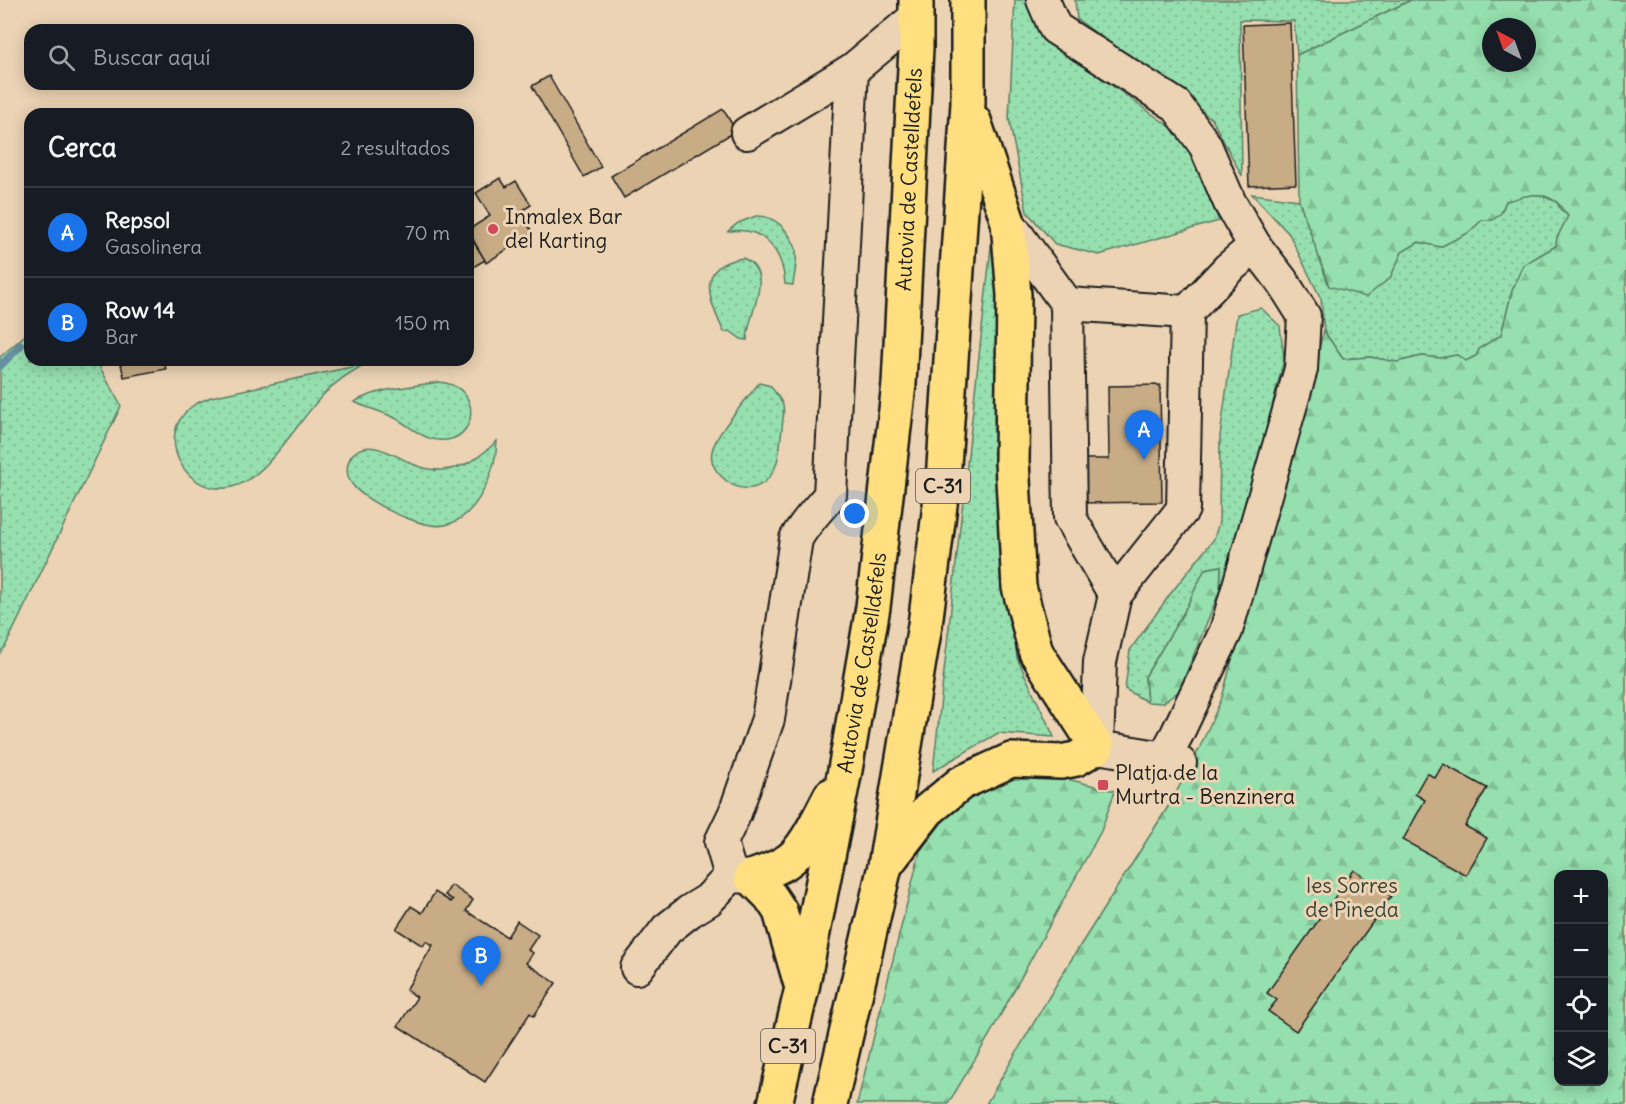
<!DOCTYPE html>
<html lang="es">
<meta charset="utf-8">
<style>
:root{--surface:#171b24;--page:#242831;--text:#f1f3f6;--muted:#9ea1a6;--line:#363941;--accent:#1a73e8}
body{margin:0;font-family:Delius,sans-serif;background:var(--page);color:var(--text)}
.controls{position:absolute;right:18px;bottom:18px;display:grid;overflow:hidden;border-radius:12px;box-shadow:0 3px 15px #0003}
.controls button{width:54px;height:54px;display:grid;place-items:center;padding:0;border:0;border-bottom:2px solid var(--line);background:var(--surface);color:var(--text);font:30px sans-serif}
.compass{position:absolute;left:1482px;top:18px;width:54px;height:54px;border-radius:50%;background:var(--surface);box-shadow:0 3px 15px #0003;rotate:319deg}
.you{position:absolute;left:855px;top:514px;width:21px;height:21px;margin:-15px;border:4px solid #fff;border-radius:50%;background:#1a73e8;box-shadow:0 0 0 9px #1a73e833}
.badge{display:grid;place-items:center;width:39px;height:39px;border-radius:50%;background:var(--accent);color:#fff;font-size:20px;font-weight:700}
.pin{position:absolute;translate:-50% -50px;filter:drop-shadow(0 2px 3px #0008)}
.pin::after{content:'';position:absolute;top:32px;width:21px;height:18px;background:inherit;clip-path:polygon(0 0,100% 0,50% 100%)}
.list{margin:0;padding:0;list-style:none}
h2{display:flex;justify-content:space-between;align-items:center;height:78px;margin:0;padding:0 24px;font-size:26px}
h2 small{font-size:20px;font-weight:400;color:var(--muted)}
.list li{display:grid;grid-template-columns:39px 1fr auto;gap:18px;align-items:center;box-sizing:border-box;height:90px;padding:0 24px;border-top:2px solid var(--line)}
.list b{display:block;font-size:22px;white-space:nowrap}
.list p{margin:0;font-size:20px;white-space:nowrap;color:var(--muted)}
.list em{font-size:20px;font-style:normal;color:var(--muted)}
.icon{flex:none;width:33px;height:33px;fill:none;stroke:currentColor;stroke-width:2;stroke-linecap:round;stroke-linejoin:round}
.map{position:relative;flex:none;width:1626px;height:1104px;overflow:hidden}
.search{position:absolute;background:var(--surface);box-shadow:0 3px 15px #0003;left:24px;top:24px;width:450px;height:66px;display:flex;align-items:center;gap:15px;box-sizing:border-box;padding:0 21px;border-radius:18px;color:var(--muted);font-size:22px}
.panel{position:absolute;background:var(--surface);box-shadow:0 3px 15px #0003;left:24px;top:108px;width:450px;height:258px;border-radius:18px}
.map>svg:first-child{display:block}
</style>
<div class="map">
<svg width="1626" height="1104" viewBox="0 0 1626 1104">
<defs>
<pattern id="grass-dots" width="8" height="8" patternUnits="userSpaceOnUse" patternTransform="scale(1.5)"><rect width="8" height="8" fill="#96dfae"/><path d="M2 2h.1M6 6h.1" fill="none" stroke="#81bf95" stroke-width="1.8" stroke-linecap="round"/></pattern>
<pattern id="forest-firs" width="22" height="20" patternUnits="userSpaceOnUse" patternTransform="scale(1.5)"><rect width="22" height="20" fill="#96dfae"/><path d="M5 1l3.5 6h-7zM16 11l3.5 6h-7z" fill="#81bf95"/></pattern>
</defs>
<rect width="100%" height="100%" fill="#ebd3b4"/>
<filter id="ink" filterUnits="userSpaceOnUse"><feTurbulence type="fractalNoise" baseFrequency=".0167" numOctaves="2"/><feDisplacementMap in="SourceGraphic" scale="12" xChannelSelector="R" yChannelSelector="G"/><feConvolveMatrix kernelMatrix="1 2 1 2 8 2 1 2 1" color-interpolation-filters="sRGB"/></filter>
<g filter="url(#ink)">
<g fill="url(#grass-dots)" stroke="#597e65" stroke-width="1.5">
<polygon points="1015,0 1030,0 1045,38 1183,136 1219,221 1099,255 1055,244 1027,212 1009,119"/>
<polygon points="1075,0 1411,0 1297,55 1294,21 1240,20 1242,176 1212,119 1077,19"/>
<polygon points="1252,194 1299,200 1329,286 1390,278 1402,252 1419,242 1440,247 1468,233 1482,220 1501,213 1506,201 1527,194 1540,195 1557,202 1560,209 1568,216 1557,238 1556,246 1523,265 1512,291 1501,335 1480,348 1476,356 1466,361 1457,355 1440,358 1422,356 1397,362 1370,357 1343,359 1324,331 1321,299 1289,234"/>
<path d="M 756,216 C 775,215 788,230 795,246 C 799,257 794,275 793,285 L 785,284 C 783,251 763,224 727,232 L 738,223 Z"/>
<polygon points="992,238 999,246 1010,597 1017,658 1054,737 998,733 933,771"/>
<path d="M 743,258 C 777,274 747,314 747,340 L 741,339 L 730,331 L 724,332 C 709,301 694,265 743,258 Z"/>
<polygon points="1261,308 1280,326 1284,359 1238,542 1220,590 1221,566 1205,569 1184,612 1145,677 1147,702 1125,689 1130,650 1171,593 1214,539 1219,522 1220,436 1237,314"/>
<polygon points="30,331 30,360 96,360 121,406 5,647 0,653 0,357"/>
<path d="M 365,364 C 350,373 336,381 324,394 C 299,419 267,479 232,487 C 186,498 153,437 191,407 C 197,402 204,400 211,397 Z"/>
<path d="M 438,382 C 484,384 479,444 439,440 C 421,439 408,424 393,417 C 380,411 367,408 354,402 C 379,388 410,387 438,382 Z"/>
<path d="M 759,383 L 771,386 C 774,392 782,400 783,406 C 785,412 782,423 782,429 C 780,442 780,458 774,470 C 762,493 738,494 721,476 C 714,469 710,461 712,451 C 716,433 747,399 759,383 Z"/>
<path d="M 497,441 C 496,470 478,518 445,525 C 423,530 364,502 352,484 C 346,476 346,466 350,458 C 365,433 398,458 415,465 C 424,469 433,470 442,470 C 465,469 481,456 497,441 Z"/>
</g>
<g fill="url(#forest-firs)" stroke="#597e65" stroke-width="1.5" fill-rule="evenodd">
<path d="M 1411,0 L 1626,0 L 1626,1104 L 986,1104 L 1066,968 L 1171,802 L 1199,749 L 1222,698 L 1267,526 L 1324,331 L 1343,359 L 1370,357 L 1397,362 L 1422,356 L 1440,358 L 1457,355 L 1466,361 L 1476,356 L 1480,348 L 1501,335 L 1512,291 L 1523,265 L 1556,246 L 1557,238 L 1568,216 C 1564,212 1560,204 1555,201 C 1537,189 1525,197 1506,201 L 1501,213 L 1493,220 L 1482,220 L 1468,233 L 1440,247 L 1419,242 L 1402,252 L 1390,278 L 1366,297 L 1329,286 L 1299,200 L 1297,55 ZM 1491,27 L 1527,27 L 1527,63 L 1491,63 ZM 1558,874 L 1604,874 L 1604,1082 L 1558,1082 Z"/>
<polygon points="1221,566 1220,590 1179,691 1163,703 1147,702 1145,677 1184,612 1205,569"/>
<polygon points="1059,777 1115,791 1101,831 989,1036 948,1104 857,1104 920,851 956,804 1006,779"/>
</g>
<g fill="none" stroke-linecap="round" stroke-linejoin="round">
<polyline stroke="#668fa1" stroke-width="8" points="0,366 21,345"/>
</g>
<g fill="#c7ac86" stroke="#1c1c1c" stroke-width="1.5">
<polygon points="1290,23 1296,184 1249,186 1243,25"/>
<polygon points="549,76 601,167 584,177 532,86"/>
<polygon points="723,109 736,131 624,198 611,176"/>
<polygon points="500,178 506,187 516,181 531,205 520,212 533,233 486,263 468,230 490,216 476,193"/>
<polygon points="468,233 485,260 468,270"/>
<polygon points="120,360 163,360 166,369 124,377"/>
<polygon points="1160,385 1162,502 1079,503 1078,459 1109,459 1108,386"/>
<polygon points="1443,764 1487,788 1465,826 1487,838 1466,875 1403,840 1425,800 1415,794 1427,773 1435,778"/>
<polygon points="1354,870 1391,896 1296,1031 1268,1011 1277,1000 1267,993"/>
<polygon points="451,885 473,900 466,911 507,937 517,921 538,935 528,950 533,953 526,963 556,983 534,1016 530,1013 485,1082 398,1026 417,997 406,990 433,945 426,941 423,946 396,929 411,906 422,913 435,892 451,902 453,900 445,895"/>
</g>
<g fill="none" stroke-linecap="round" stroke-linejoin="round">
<defs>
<g id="minor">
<polyline points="1043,0 1055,28 1176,105 1205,145 1230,203 1244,227 1255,246 1282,281 1304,316 1301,369 1226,631 1177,734 1164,758"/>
<polyline points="747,133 852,70"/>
<polyline points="1008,222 1067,304 1070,518 1115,595 1100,662 1097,747 1164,758 1180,763"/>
<polyline points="1067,304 1187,312 1183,509 1115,595"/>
<polyline points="1187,312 1228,269 1255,246"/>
<path d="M 731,876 L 721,842 L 735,813 L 768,719 L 796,539 C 805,522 818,510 830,495 L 852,70 L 916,17"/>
<polyline points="637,968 667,929 690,911 708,900 731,876 750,877"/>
</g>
<g id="highway">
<polyline points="887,863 928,810 961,783 1011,760 1061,762 1076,759 1097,747 1036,652 1019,587 1012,461 1014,295 1008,222 974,121"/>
<path d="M 800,981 L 780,911 L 770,896 L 751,877 C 765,872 783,867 794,856 C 810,839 820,815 831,795"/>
<path id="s1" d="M 775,1104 L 802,988 L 845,770 L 873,607 L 899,384 L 916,48 L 916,0"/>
<polyline points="830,1104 885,866 925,625 943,481 968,103 968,0"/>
</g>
</defs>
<use href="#minor" stroke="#1c1c1c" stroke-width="36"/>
<use href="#highway" stroke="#1c1c1c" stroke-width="38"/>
<use href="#minor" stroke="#ebd3b4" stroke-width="32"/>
<use href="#highway" stroke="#ffdf80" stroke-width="33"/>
</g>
</g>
<g fill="#d1495b" stroke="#ebd3b4" stroke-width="2">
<circle cx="493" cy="229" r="6"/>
<rect x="1097" y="779" width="12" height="12" rx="3"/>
</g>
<g text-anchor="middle" stroke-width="6" stroke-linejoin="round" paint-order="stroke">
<g fill="#ebd3b4" stroke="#5a534a" stroke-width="1.5">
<rect x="916" y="469" width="54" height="34" rx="4.5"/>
<rect x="761" y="1029" width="54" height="34" rx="4.5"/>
</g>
<g font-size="20" font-weight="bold" fill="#1c1c1c">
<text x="943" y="493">C-31</text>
<text x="788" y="1053">C-31</text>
</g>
<g font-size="21" fill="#1c1c1c" stroke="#ebd3b4">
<text dy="7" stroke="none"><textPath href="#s1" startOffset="936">Autovia de Castelldefels</textPath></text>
<text dy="7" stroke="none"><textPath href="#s1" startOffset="450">Autovia de Castelldefels</textPath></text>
</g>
<g font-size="21" fill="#1c1c1c" stroke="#ebd3b4" text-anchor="start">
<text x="505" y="224">Inmalex Bar<tspan x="505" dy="24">del Karting</tspan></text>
<text x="1115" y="780">Platja de la<tspan x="1115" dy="24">Murtra - Benzinera</tspan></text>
</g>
<g font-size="21" fill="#344339" stroke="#ebd3b4">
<text x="1352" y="893">les Sorres<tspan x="1352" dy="24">de Pineda</tspan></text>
</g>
</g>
</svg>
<div class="controls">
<button>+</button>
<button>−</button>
<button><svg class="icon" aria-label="locate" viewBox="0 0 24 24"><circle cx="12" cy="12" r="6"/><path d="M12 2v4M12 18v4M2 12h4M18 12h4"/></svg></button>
<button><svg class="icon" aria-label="layers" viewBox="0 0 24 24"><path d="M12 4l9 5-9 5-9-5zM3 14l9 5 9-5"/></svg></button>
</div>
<svg class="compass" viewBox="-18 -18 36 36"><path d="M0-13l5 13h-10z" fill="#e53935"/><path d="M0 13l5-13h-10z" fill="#9ea1a6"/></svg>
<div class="you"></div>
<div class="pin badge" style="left:1144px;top:460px">A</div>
<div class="pin badge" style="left:481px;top:986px">B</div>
<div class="search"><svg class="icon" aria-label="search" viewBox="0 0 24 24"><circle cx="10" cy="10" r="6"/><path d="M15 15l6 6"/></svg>Buscar aquí</div>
<section class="panel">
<h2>Cerca<small>2 resultados</small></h2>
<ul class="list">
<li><span class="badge">A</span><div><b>Repsol</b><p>Gasolinera</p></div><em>70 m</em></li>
<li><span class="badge">B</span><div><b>Row 14</b><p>Bar</p></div><em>150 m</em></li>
</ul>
</section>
</div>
